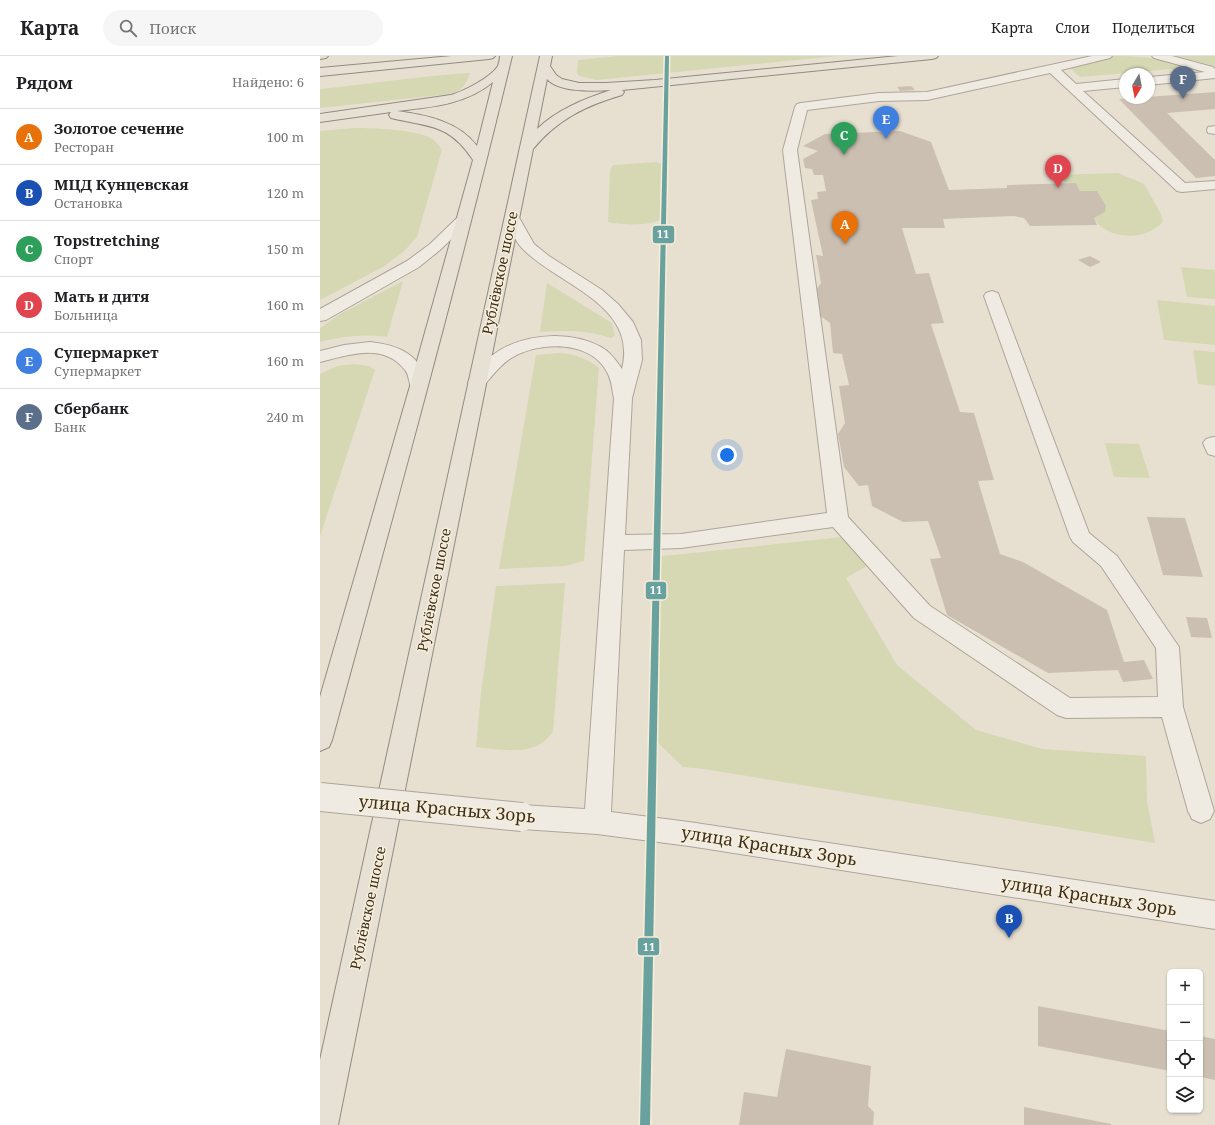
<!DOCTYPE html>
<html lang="ru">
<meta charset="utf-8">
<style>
:root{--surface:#fff;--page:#f6f6f6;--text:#202124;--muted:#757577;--line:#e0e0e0;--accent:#b45309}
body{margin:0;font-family:"Noto Serif",serif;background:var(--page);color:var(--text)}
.controls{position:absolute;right:12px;bottom:12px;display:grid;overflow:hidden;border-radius:6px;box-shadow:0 1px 3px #0004}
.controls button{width:36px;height:36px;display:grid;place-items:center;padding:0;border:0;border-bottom:1px solid var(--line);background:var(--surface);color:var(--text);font:20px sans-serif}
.compass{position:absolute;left:799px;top:12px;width:36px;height:36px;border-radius:50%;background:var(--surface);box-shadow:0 1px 3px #0004;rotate:190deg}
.you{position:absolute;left:407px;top:399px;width:14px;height:14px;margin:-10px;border:3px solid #fff;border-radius:50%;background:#1a73e8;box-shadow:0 0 0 6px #1a73e833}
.badge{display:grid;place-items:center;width:26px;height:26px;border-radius:50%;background:var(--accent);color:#fff;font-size:13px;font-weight:700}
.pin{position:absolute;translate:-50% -33px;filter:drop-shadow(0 1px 2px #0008)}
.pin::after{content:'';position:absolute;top:21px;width:14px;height:12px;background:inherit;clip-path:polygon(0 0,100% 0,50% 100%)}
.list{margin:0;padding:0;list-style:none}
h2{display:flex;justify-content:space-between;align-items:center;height:52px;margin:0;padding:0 16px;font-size:17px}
h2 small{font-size:13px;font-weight:400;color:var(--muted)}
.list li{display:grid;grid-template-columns:26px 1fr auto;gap:12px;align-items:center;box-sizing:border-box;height:56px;padding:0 16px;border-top:1px solid var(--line)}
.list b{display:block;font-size:15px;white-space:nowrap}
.list p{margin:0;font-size:13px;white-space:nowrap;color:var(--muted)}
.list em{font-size:13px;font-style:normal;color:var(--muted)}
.icon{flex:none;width:22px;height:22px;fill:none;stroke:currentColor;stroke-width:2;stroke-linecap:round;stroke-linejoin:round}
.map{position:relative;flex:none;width:895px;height:1069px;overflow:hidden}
header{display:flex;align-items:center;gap:24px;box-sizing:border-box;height:56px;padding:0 20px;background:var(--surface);border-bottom:1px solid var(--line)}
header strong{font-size:19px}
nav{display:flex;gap:22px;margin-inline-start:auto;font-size:14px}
.search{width:280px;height:36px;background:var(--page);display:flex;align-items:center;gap:10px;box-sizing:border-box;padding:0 14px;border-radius:22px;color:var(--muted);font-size:15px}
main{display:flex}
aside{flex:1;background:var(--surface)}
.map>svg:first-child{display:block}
</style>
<header>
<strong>Карта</strong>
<div class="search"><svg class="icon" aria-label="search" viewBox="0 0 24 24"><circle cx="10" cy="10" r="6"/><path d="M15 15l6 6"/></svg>Поиск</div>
<nav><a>Карта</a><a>Слои</a><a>Поделиться</a></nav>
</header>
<main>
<aside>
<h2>Рядом<small>Найдено: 6</small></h2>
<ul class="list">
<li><span class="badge" style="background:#e8710a">A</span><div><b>Золотое сечение</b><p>Ресторан</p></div><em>100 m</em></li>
<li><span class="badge" style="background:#1a4fb4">B</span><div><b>МЦД Кунцевская</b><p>Остановка</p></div><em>120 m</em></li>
<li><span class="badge" style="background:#2e9e5b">C</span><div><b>Topstretching</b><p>Спорт</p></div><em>150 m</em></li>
<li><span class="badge" style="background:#e0444e">D</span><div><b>Мать и дитя</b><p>Больница</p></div><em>160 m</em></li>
<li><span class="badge" style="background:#3f7fe0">E</span><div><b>Супермаркет</b><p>Супермаркет</p></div><em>160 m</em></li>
<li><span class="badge" style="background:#5c6f8a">F</span><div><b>Сбербанк</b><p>Банк</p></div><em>240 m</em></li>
</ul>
</aside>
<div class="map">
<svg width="895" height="1069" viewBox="0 0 895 1069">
<rect width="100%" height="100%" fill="#e7e0d1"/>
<g fill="#d6d7b3">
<polygon points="298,0 518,0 277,24 259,20 257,17 258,4"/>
<path d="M 786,0 C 811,0 845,0 864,12 L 760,21 L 748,10 Z"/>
<polygon points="855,0 895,0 895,10"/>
<path d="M 150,17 C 145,30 143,34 130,38 L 0,52 L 0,33 C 50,28 100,20 150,17 Z"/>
<path d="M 33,72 C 53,72 98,73 114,84 C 117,87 120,91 122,94 L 97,181 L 83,196 L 63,211 L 0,244 L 0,75 Z"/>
<path d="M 336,106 L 346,110 L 345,161 C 333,171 303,169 288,166 L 290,114 L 293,109 Z"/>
<path d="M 798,117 L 824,128 L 840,156 L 843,165 C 829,185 786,185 774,162 L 785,156 L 786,151 L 777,135 L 760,135 L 756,127 L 745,127 L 739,119 Z"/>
<polygon points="861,211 895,214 895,243 867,241"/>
<path d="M 83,225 L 67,281 C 44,278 22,280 0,286 L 0,272 L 22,257 Z"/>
<path d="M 227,227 L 292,267 L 295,279 L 291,282 C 268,274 245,274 220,276 Z"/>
<polygon points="837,244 895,250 895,289 844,284"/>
<polygon points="873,294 895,296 895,330 878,328"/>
<path d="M 239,297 C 255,298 266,302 279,312 L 264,505 L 245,510 L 179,513 L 216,299 Z"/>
<polygon points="34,308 49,310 55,314 0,480 0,318 17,310"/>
<polygon points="785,387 819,388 830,422 794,421"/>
<polygon points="533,480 556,505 526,522 577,609 656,674 722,693 826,700 827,745 835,787 384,713 363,711 333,682 334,501"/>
<path d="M 245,527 L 233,676 C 230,679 226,684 222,687 C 204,699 176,693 156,691 L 161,636 L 176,530 Z"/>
</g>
<g fill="#cbbfb2">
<polygon points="591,30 595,34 580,35 577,31"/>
<polygon points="895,36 895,53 847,57 895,104 895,120 876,122 799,43"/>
<polygon points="580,75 611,86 629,134 687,132 687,129 756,127 760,135 777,135 786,150 785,156 774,162 777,169 710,170 704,162 694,160 623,163 625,172 582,172 596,218 609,217 624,267 611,268 640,356 654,357 674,424 658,425 680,498 703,506 787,554 804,606 824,604 833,623 803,626 798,614 728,617 627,559 610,503 621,502 608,465 583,466 552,450 548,429 539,430 524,411 518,378 525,367 519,330 529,329 522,298 513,297 510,267 499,259 495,235 501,227 496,199 503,200 491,144 498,143 497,136 506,135 503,119 494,119 492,113 485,112 483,103 498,95 483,90 505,78"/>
<polygon points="770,200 781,206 770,211 758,204"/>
<polygon points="827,461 865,462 883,521 843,519"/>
<polygon points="866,561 887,562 892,582 871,581"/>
<polygon points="718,950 850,975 850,1015 718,990"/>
<polygon points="880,980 895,983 895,1024 880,1021"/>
<polygon points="466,993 551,1010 548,1050 554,1056 553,1069 419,1069 424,1036 457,1041"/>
<polygon points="704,1051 791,1068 791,1069 704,1069"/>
</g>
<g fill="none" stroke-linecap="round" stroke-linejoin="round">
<defs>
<g id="minor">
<path d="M 772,0 L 792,0 L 790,2 L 741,14 L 756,28 L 805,23 L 805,31 L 763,35 L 865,127 L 895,125 L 895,133 L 862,136 L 857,135 L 730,17 L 607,44 L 559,45 L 487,54 L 477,94 L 528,461 L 610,550 L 750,642 L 838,641 L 836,592 L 781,510 L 753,486 L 750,481 L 664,240 L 666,237 L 672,235 L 678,237 L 769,477 L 797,500 L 859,591 L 863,651 L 894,755 L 890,763 L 881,767 L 872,763 L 868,755 L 842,661 L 746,662 L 737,659 L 594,562 L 513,471 L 361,492 L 304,494 L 291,756 L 369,766 L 895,845 L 895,873 L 369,790 L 277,778 L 202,773 L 193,769 L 189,761 L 193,753 L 202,749 L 265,753 L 294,342 C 292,334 292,326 288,318 C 272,284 221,285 193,301 C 184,306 177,314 171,321 C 168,324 166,328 163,330 C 158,332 155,331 151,330 L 148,326 C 156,314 168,301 180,294 C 210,277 251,275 281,291 C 290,296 296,304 302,313 C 318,249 241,230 205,195 C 195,186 190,173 185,161 L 187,158 L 192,157 L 197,158 L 214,188 L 229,200 L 282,234 L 298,248 L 313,266 L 321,284 L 322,304 L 312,342 L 305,479 L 361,478 L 507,457 L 463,94 L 475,51 L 477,48 L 481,47 L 559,37 L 607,36 Z"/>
<polygon points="832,0 852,0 893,11 895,13 895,22 829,29 829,21 885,16 834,2"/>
<polygon points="895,70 895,78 888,77 887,74 888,71"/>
<polygon points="143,160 148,161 150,164 148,167 120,194 99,211 6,264 0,265 0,253 87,205 110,188 138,161"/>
<path d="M 50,286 C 79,289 102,299 108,330 L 105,334 L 99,335 L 93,334 C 88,328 90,320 85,314 C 63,286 29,299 0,306 L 0,295 L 24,289 Z"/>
<polygon points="893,381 895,381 895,400 888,398 883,387 886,383"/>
</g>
<g id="major">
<polygon points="0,0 8,0 6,2 0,3"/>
<polygon points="132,0 175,0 173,2 169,3 0,20 0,12"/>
<path d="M 180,0 L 192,0 C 137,229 74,456 12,684 L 9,691 L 0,695 L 0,641 L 90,330 L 153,104 C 129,67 108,71 71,62 L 69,59 L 71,56 L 0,66 L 0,58 L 131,39 C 144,35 170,22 178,10 C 179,7 180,3 180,0 ZM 173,26 L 157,90 C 138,65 106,59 77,55 C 111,51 145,49 173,26 Z"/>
<path d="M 220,0 L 232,0 L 230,10 L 236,19 L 242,23 L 259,27 L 286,27 L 335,24 L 578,0 L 618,0 L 616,2 L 612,3 L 302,34 L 304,36 L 302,39 C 265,50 238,63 213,93 L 18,1069 L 0,1069 L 0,1004 ZM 227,23 C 240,37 274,35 291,34 C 264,43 238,53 217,73 Z"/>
</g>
</defs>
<use href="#minor" stroke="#ada599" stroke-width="2"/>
<use href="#major" stroke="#928b80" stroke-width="2"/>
<use href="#minor" fill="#efebe3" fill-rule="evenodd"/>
<use href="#major" fill="#e6e1d4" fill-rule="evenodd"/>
<defs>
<polyline id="minor-bridge" points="0,741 202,761"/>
</defs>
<use href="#minor-bridge" stroke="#ada599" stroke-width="30" stroke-linecap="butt"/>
<use href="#minor-bridge" stroke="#efebe3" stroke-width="28"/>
<defs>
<polygon id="metro-1" points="345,0 349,0 330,1069 320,1069"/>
</defs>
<use href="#metro-1" stroke="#f7eed8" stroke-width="3"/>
<use href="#metro-1" fill="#69a19f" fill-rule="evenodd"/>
</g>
<g text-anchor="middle" stroke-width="3" stroke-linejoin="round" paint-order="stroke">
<g font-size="14" fill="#3d2e20" stroke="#f7eed8">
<text transform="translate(180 217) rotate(-78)" y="5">Рублёвское шоссе</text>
<text transform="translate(114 534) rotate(-79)" y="5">Рублёвское шоссе</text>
<text transform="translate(48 852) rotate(-78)" y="5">Рублёвское шоссе</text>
</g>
<g font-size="17" fill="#3d2e20" stroke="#f7eed8">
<text transform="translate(127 753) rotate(5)" y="6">улица Красных Зорь</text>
<text transform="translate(449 790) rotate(9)" y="6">улица Красных Зорь</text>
<text transform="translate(769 840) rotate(9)" y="6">улица Красных Зорь</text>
</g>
</g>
<g stroke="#f7eed8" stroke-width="1.5">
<rect x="332" y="169" width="23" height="19" rx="4" fill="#69a19f"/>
<rect x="325" y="525" width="22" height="19" rx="4" fill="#69a19f"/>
<rect x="317" y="881" width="23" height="19" rx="4" fill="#69a19f"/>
</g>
<g font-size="11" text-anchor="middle" font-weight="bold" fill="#fff">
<text x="343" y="182">11</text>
<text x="336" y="538">11</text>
<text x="329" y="895">11</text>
</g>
</svg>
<div class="controls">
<button>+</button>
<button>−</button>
<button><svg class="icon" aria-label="locate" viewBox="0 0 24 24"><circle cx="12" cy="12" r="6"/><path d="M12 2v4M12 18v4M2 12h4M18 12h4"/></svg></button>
<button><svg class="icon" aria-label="layers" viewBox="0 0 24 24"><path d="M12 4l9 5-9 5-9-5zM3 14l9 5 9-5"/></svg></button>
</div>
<svg class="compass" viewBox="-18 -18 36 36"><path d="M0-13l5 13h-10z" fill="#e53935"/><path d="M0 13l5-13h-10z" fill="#757577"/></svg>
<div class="you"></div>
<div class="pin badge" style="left:525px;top:188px;background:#e8710a">A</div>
<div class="pin badge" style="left:689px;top:882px;background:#1a4fb4">B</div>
<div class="pin badge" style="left:524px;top:99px;background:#2e9e5b">C</div>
<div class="pin badge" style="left:738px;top:132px;background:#e0444e">D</div>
<div class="pin badge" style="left:566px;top:83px;background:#3f7fe0">E</div>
<div class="pin badge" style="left:863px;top:43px;background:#5c6f8a">F</div>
</div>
</main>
